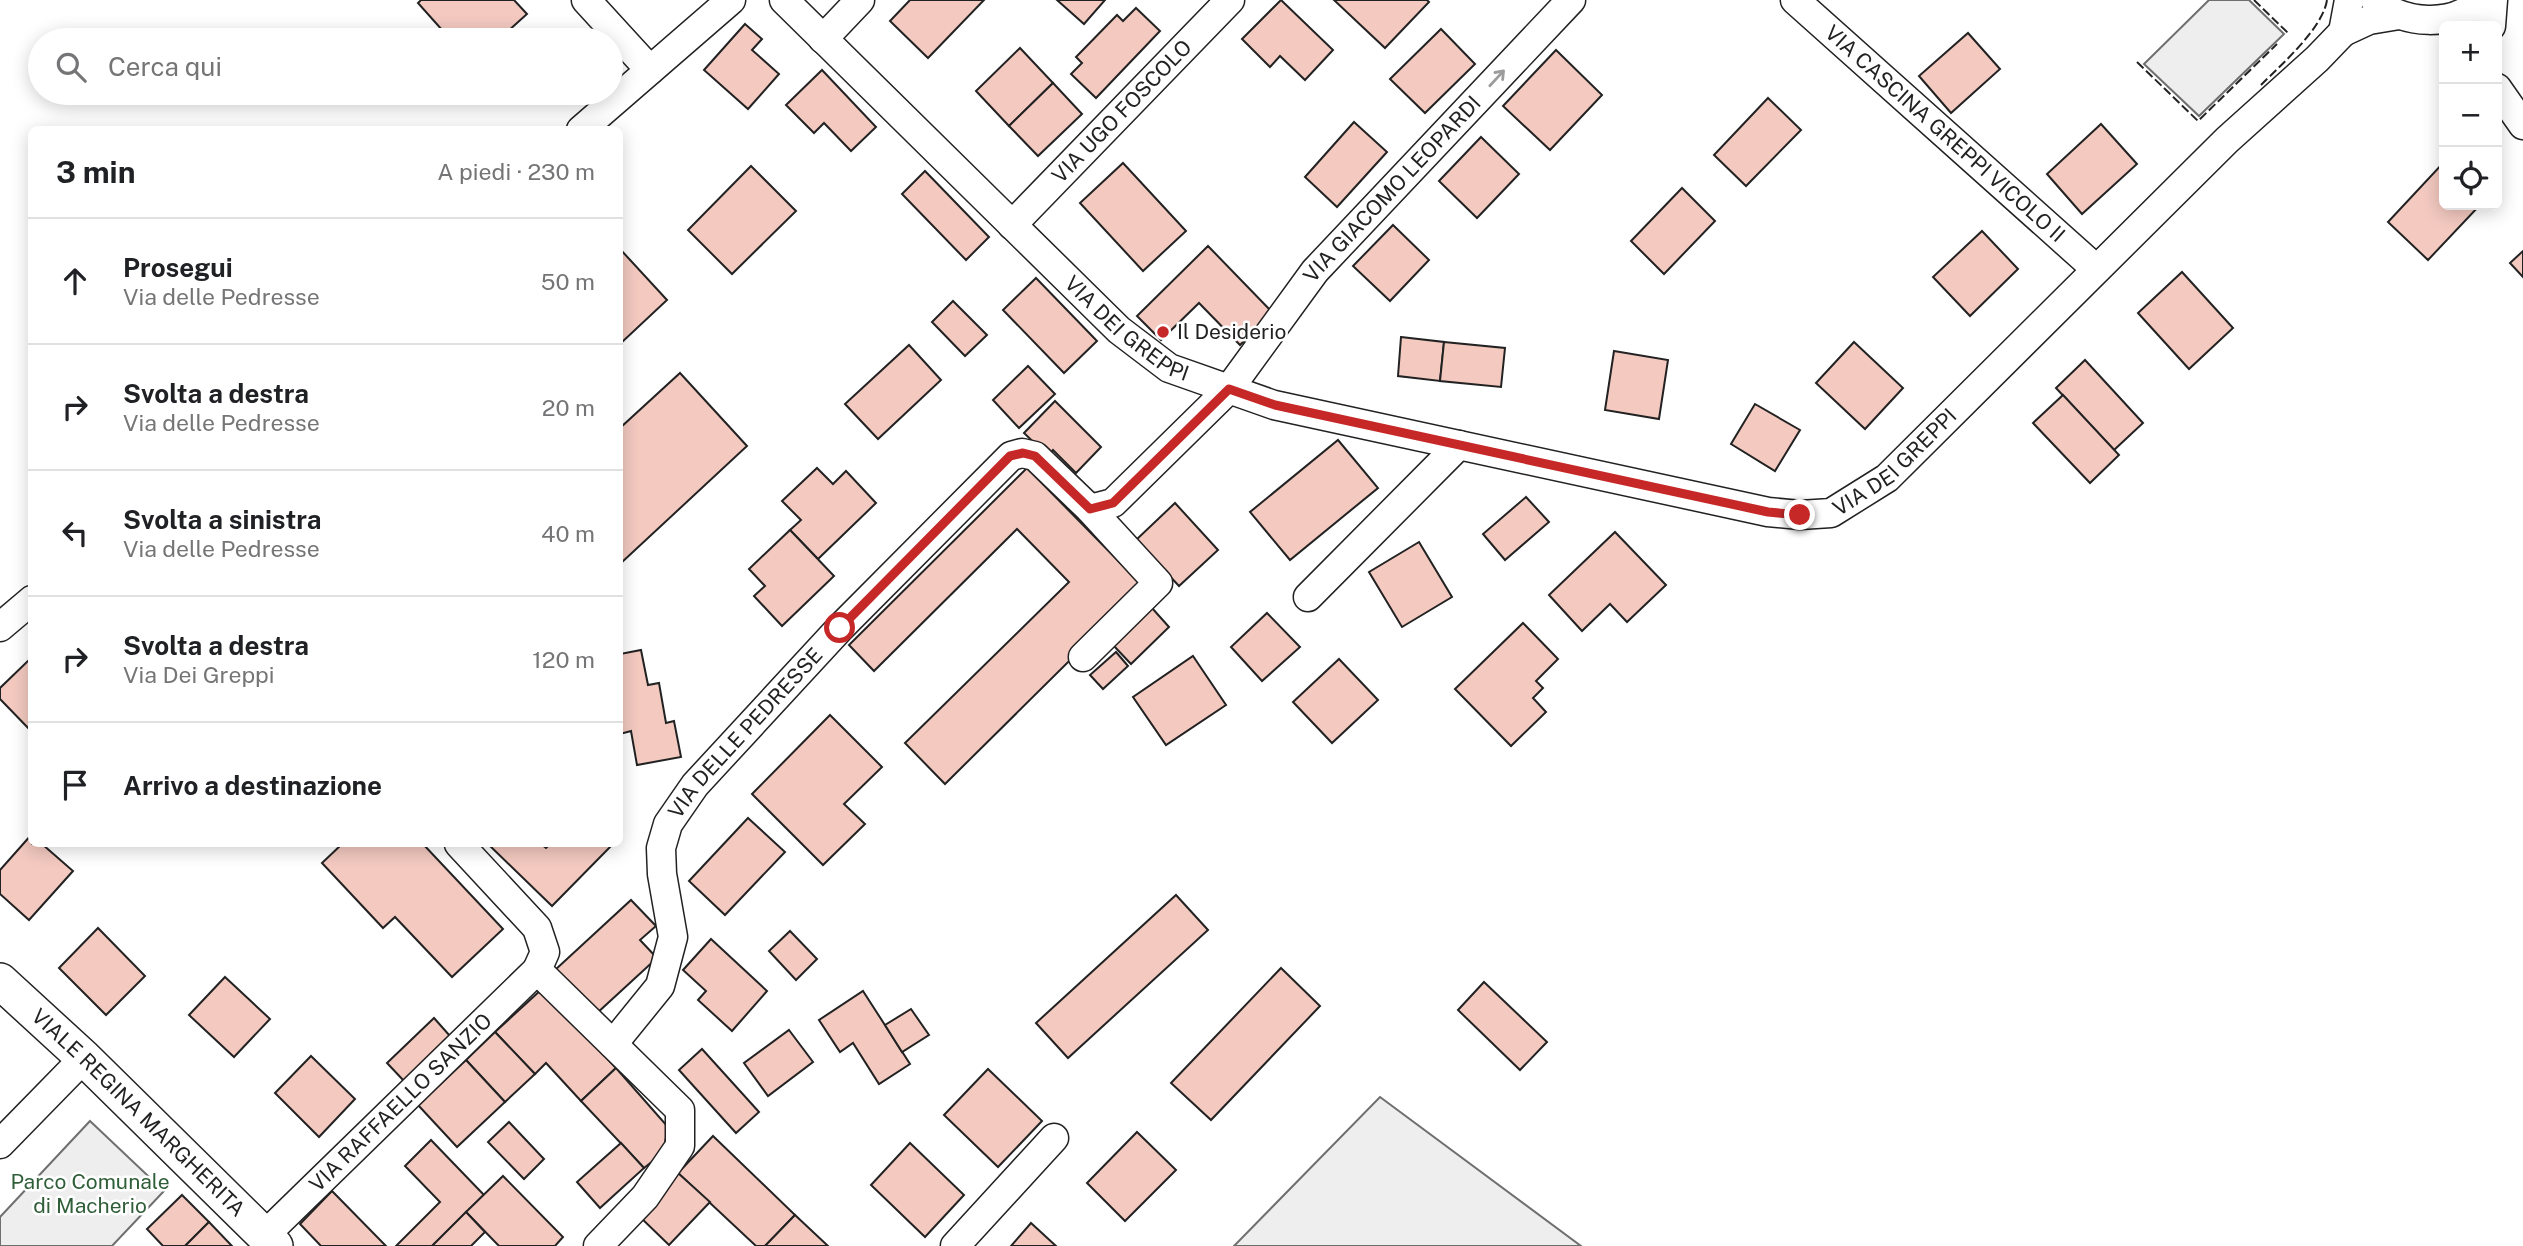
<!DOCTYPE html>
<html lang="it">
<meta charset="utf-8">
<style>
:root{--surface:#fff;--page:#f2f2f2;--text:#202124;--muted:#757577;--line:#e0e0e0}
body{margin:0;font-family:"Public Sans",sans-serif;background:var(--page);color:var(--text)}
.controls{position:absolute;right:21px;top:21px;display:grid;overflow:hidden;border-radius:10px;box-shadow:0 4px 18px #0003}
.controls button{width:63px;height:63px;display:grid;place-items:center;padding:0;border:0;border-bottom:2px solid var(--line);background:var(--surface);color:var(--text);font:35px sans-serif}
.stop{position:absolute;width:21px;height:21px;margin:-16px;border:5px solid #c62828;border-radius:50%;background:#fff}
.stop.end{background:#c62828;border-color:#fff;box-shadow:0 2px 7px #0008}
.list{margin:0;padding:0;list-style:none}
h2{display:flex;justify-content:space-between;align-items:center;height:91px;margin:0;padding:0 28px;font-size:30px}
h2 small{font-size:23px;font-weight:400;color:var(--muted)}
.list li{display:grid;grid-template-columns:46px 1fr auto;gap:21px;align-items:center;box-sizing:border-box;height:126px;padding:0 28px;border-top:2px solid var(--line)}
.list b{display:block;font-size:26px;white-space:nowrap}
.list p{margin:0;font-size:23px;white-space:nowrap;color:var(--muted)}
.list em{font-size:23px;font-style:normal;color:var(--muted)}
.icon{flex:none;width:38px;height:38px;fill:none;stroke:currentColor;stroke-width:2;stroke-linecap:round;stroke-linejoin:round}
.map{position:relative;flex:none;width:2523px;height:1246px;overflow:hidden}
.search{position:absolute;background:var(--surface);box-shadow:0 4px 18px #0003;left:28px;top:28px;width:595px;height:77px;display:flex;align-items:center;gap:18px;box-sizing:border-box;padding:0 24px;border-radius:38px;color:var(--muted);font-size:26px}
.panel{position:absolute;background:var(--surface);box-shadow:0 4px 18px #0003;left:28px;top:126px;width:595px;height:721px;border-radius:10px}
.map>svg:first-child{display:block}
</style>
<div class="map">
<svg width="2523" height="1246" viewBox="0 0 2523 1246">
<rect width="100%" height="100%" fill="#fff"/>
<g fill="#eee" stroke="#6f6f6f" stroke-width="2">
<polygon points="2209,0 2249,0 2284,34 2199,116 2144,64"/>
<polygon points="1380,1097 1581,1246 1234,1246"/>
<polygon points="90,1121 164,1191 112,1246 0,1246 0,1217"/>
</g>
<g fill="#f3c9c0" stroke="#222" stroke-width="2">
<polygon points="421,0 514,0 527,14 498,40 451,40 418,3"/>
<polygon points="910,0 984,0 928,58 890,21"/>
<polygon points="1057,0 1105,0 1084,24"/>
<polygon points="1281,0 1333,50 1305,80 1280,56 1270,67 1242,39"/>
<polygon points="1334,0 1427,0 1429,2 1385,48"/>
<polygon points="1136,8 1160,31 1096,98 1071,74 1082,63 1076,57 1117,15 1123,21"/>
<polygon points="745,24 762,39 752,50 779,74 748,109 704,70"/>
<polygon points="1441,29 1475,64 1425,113 1390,79"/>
<polygon points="1968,33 2000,69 1951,113 1919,76"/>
<polygon points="1020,48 1053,83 1009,126 976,91"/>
<polygon points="1556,50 1602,95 1550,150 1503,106"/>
<polygon points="822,70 876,127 851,151 824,123 814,133 786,105"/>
<polygon points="1053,83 1082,114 1038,156 1009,126"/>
<polygon points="1768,98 1801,130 1746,186 1714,155"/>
<polygon points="1354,122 1387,152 1337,207 1305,177"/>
<polygon points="2101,124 2137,164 2082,214 2047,174"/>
<polygon points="1481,137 1519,174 1477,218 1439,181"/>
<polygon points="2444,162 2444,205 2480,205 2428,260 2388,222"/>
<polygon points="1123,163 1186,231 1143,271 1080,203"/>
<polygon points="751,166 796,211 732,274 688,230"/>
<polygon points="925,171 989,237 966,260 902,194"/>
<polygon points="1682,188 1715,221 1664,274 1631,241"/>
<polygon points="1393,225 1429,260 1390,301 1353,266"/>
<polygon points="1982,231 2018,269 1970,316 1933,277"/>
<polygon points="1208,246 1273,313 1240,345 1199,303 1161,340 1137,316"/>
<polygon points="620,249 667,300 620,344"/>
<polygon points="2523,251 2523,277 2510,263"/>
<polygon points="2182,272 2233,328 2189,369 2138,313"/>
<polygon points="1036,278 1097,341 1064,373 1003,310"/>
<polygon points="953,301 987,335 965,356 932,322"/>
<polygon points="1401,337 1444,342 1440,381 1398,376"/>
<polygon points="1444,342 1505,348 1501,387 1440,381"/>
<polygon points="1854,342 1903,388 1865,429 1816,383"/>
<polygon points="909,345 941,380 878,439 845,404"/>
<polygon points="1614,351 1668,360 1659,419 1605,410"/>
<polygon points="2085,360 2143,423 2114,450 2056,388"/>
<polygon points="1028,366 1055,394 1019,428 993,400"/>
<polygon points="680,373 747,446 620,564 620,428"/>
<polygon points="2063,395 2119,455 2090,483 2033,423"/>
<polygon points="1055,401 1101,447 1076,473 1053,450 1048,456 1024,433"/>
<polygon points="1755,404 1800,430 1775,471 1731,444"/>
<polygon points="1338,440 1378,488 1290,560 1250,512"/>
<polygon points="817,468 833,484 846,471 876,503 818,559 790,530 801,520 782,501"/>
<polygon points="1027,468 1144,587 945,784 905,743 1069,582 1017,529 874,671 849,645"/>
<polygon points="1526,497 1549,522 1505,560 1483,534"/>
<polygon points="1175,503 1218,550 1179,586 1136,540"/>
<polygon points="790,530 834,576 782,626 754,596 765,586 749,569"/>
<polygon points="1615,532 1666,585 1627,622 1610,604 1582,631 1549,595"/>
<polygon points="1419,542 1452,597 1402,627 1369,572"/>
<polygon points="1152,608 1169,627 1131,664 1113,645"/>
<polygon points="1267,613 1300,647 1262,681 1231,647"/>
<polygon points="1523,623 1558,659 1536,681 1543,688 1533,698 1546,712 1511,746 1455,689"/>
<polygon points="641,650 648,685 659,683 666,723 674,721 681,757 637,765 631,731 620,734 620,654"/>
<polygon points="1116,652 1128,666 1103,689 1090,675"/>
<polygon points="1193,656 1226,705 1166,745 1133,697"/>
<polygon points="32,657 32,732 0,699 0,688"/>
<polygon points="1339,659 1378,700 1332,743 1293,702"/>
<polygon points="830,715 882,767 844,804 865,824 823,865 752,794"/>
<polygon points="748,818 785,852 725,915 689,881"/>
<polygon points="32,834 32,844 42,844 73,871 29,920 0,894 0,870"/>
<polygon points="342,844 423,844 503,929 452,977 395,917 383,928 322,863"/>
<polygon points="488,844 541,844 546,848 550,844 613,844 552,906"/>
<polygon points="1176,895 1208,930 1068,1058 1036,1023"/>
<polygon points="631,900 656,926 640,940 657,958 596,1014 555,970"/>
<polygon points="98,928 145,976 106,1015 59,968"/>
<polygon points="790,931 817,959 796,980 769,951"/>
<polygon points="711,939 767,991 732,1031 698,1000 706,991 683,970"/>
<polygon points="1281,968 1320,1006 1211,1120 1171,1083"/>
<polygon points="225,977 270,1019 234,1057 189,1015"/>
<polygon points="1484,982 1547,1042 1520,1070 1458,1010"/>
<polygon points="542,989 616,1068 581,1101 546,1063 535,1074 495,1032"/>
<polygon points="863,991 910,1064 879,1084 853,1043 840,1052 819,1020"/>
<polygon points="911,1009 929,1035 902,1052 885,1025"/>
<polygon points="434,1018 450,1036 404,1081 387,1063"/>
<polygon points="789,1030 813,1062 768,1096 744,1063"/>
<polygon points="495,1032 535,1074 505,1102 466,1060"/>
<polygon points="702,1049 759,1112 736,1133 679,1070"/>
<polygon points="311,1056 355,1099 319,1137 275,1093"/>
<polygon points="466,1060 505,1102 457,1147 418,1105"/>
<polygon points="616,1068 668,1127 663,1153 644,1168 581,1101"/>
<polygon points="988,1069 1042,1121 998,1167 944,1115"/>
<polygon points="509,1122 544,1159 524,1179 488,1142"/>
<polygon points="1137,1132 1176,1170 1125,1221 1087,1183"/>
<polygon points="713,1136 795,1215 765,1246 756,1246 678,1173"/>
<polygon points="431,1140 484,1195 432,1246 396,1246 440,1202 405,1166"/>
<polygon points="621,1143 644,1168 600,1208 577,1182"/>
<polygon points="910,1143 964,1195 925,1237 871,1185"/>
<polygon points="678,1173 710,1202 669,1245 638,1215"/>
<polygon points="503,1176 563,1237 555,1246 499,1246 466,1212"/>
<polygon points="332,1191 386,1246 321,1246 300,1224"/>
<polygon points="182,1195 209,1222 185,1246 163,1246 147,1229"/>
<polygon points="466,1212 485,1232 471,1246 432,1246"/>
<polygon points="795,1215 828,1246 765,1246"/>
<polygon points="209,1222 232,1246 185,1246"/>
<polygon points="1031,1223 1056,1246 1011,1246"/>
</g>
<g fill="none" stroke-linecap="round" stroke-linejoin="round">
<defs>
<g id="minor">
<polyline points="586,0 650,70"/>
<path id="s1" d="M 784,0 L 1119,330 L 1169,368 L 1274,405 L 1768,512 L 1800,515 L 1831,513 L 1887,478 L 2227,140 L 2317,59 L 2343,32"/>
<path id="s2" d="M 1795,0 L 2096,269"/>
<polyline points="2349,0 2343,32 2369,20 2399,15"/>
<path d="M 2375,0 C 2403,25 2454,28 2481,0"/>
<polyline points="2491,26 2493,0"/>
<polyline points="823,39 860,0"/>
<polyline points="2497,88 2523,125"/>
<polyline points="581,130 731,0"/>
<path id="s3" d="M 1012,225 L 1230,0"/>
<polyline points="1308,597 1459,445"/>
<polyline points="0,627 32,600"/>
<polyline points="1083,657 1158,583 1090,509"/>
<polyline points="459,844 537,928 545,952 537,970 680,1110 680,1146 645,1197 598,1246"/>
<path id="s4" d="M 613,1044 L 660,986 L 673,937 L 662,874 L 661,848 L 668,824 L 695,785 L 840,628 L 1011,456 L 1022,453 L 1035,456 L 1090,509 L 1113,503 L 1229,389 L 1315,271 L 1571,0"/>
<polyline points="0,1144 84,1058"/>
<path id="s5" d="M 264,1236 L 537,970"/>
<polyline points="955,1246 1054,1138"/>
</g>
<g id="tertiary">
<path id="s6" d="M 0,981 L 84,1058 L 275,1246"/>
</g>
</defs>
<use href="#minor" stroke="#222" stroke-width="31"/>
<use href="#tertiary" stroke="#222" stroke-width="38"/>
<use href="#minor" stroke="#fff" stroke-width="28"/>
<use href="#tertiary" stroke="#fff" stroke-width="35"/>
<g stroke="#222" stroke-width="2" stroke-dasharray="9 3.5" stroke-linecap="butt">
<polyline points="2254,0 2288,33"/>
<polyline points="2137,62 2198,121 2277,44"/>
<path d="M 2261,85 C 2281,65 2323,28 2327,0"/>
</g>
</g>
<defs><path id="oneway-shaft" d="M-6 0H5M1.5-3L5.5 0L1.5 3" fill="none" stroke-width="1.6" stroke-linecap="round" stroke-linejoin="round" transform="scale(1.75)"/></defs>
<use stroke="#9c9c9c" href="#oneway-shaft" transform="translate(1497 78) rotate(-47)"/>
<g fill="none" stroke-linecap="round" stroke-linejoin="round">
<polyline stroke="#c62828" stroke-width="9" points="840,628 1010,456 1023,453 1035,456 1090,509 1113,503 1229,389 1275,405 1768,512 1800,515"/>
</g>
<circle fill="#c62828" stroke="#fff" stroke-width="2.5" cx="1163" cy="332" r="7"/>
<g text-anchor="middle" stroke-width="5" stroke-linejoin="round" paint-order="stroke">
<g font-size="21" fill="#222" stroke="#fff">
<text dy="7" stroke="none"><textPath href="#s3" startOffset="158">VIA UGO FOSCOLO</textPath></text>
<text dy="7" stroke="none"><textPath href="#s2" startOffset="201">VIA CASCINA GREPPI VICOLO II</textPath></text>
<text dy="7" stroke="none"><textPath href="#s4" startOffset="1290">VIA GIACOMO LEOPARDI</textPath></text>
<text dy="7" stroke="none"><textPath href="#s1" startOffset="476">VIA DEI GREPPI</textPath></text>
<text dy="7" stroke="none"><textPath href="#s1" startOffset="1295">VIA DEI GREPPI</textPath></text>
<text dy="7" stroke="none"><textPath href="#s4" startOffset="360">VIA DELLE PEDRESSE</textPath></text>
<text dy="7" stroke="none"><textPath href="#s5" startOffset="191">VIA RAFFAELLO SANZIO</textPath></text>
<text dy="7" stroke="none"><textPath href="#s6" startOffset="191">VIALE REGINA MARGHERITA</textPath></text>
</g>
<g font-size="21" fill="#222" stroke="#fff" text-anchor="start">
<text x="1177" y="339">Il Desiderio</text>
</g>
<g font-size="21" fill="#2f5e38" stroke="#fff">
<text x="90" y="1189">Parco Comunale<tspan x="90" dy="24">di Macherio</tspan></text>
</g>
</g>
</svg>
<div class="controls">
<button>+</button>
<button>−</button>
<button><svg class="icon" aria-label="locate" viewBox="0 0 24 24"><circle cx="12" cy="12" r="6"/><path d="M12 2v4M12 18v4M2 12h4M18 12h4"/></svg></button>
</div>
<div class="stop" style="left:840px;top:628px"></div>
<div class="stop end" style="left:1800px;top:515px"></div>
<div class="search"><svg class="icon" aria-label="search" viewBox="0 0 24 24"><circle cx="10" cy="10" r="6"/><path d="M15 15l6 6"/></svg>Cerca qui</div>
<section class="panel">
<h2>3 min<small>A piedi · 230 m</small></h2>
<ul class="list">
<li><svg class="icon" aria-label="ahead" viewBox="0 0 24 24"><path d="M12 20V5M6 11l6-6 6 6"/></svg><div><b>Prosegui</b><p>Via delle Pedresse</p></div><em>50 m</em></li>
<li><svg class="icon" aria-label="right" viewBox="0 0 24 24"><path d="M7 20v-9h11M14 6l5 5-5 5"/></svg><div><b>Svolta a destra</b><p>Via delle Pedresse</p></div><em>20 m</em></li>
<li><svg class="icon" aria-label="left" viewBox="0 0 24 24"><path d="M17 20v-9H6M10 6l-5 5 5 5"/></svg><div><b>Svolta a sinistra</b><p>Via delle Pedresse</p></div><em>40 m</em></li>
<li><svg class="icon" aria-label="right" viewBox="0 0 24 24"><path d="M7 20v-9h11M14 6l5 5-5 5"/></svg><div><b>Svolta a destra</b><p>Via Dei Greppi</p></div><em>120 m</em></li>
<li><svg class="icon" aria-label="arrive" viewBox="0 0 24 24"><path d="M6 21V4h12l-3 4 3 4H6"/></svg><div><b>Arrivo a destinazione</b></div></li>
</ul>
</section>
</div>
